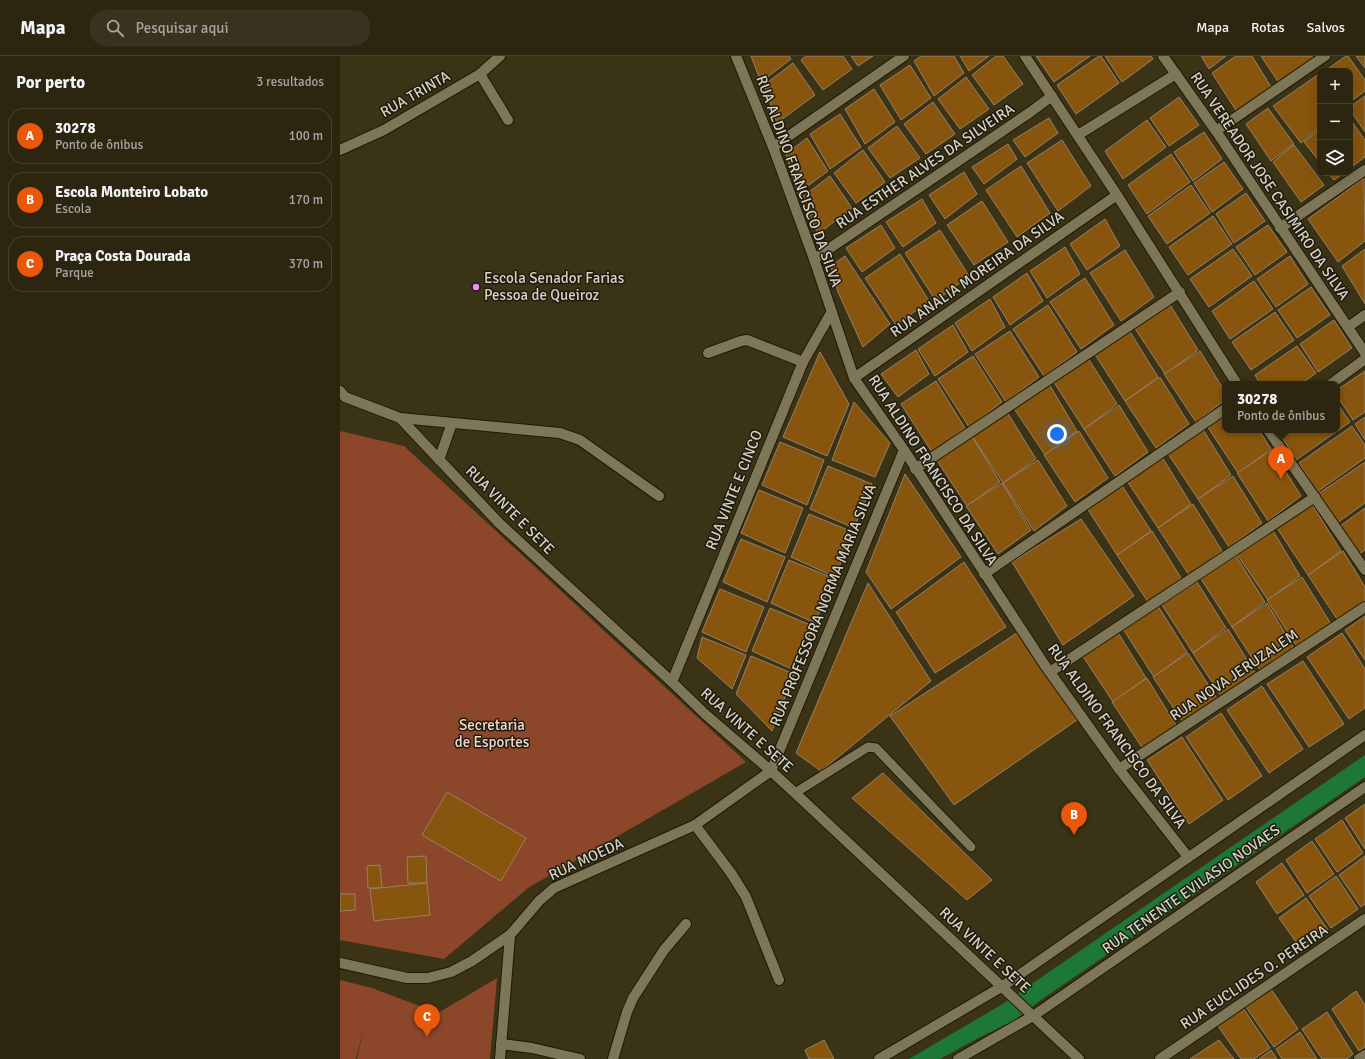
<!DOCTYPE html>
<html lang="pt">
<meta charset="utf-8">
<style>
:root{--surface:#2c2610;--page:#38321e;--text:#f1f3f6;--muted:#a6a59f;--line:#484330;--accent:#ea580c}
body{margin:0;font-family:Signika,sans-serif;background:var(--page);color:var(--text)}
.controls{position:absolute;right:12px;top:12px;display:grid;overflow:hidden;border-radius:8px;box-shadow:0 4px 16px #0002}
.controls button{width:36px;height:36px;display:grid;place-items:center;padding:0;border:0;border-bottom:1px solid var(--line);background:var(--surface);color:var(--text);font:20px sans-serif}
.you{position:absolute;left:717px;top:378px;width:14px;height:14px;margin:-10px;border:3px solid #fff;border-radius:50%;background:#1a73e8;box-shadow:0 0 0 6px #1a73e833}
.badge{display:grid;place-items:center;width:26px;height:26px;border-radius:50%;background:var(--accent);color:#fff;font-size:13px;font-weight:700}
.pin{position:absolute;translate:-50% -33px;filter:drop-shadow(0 1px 2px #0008)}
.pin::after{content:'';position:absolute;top:21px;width:14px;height:12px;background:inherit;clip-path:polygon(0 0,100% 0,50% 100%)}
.popup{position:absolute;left:882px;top:325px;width:118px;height:52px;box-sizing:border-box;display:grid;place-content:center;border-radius:8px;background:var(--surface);filter:drop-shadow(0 1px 3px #0005);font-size:13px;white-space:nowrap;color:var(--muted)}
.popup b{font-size:15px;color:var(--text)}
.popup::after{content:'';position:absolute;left:50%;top:100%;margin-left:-8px;border:8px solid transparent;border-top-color:var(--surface)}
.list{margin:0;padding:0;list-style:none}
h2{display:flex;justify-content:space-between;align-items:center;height:52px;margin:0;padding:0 16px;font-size:17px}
h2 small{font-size:13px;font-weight:400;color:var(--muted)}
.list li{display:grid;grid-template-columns:26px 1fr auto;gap:12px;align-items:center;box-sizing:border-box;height:56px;margin:0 8px 8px;padding:0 8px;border:1px solid var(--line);border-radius:16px}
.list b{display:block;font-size:15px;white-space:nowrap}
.list p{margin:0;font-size:13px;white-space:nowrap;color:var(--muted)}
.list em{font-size:13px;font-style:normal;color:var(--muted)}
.icon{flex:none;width:22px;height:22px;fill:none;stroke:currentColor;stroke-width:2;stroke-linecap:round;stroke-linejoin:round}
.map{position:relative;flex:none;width:1025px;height:1003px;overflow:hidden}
header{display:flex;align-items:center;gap:24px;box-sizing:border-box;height:56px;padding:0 20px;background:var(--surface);border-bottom:1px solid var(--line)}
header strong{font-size:19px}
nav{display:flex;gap:22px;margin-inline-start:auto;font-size:14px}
.search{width:280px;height:36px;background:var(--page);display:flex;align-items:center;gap:10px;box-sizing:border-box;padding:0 14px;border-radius:16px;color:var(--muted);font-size:15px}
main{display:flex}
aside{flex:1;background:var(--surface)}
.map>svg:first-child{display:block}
</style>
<header>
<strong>Mapa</strong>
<div class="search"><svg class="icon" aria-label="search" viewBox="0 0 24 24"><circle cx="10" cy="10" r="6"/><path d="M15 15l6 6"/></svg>Pesquisar aqui</div>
<nav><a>Mapa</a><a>Rotas</a><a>Salvos</a></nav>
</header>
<main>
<aside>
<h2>Por perto<small>3 resultados</small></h2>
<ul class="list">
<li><span class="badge">A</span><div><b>30278</b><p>Ponto de ônibus</p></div><em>100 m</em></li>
<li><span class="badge">B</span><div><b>Escola Monteiro Lobato</b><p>Escola</p></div><em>170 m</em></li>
<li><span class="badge">C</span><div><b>Praça Costa Dourada</b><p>Parque</p></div><em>370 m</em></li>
</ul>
</aside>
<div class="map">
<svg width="1025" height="1003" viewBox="0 0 1025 1003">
<rect width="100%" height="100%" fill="#3a3316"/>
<g fill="#8c4629">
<polygon points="0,375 64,390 406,706 188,832 104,903 0,884"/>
<polygon points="157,922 150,1003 17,1003 24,971 16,1003 0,1003 0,924 32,932 98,957"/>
</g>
<polygon fill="#1d7737" points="1025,699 1025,721 698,946 675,964 640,981 600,1003 569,1003 661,949"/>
<g fill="#87550e" stroke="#978068">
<polygon points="411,0 449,0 451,3 421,26"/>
<polygon points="466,0 503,0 512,13 483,34 461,4"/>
<polygon points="511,0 533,0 518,10"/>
<polygon points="581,0 614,0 624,17 594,40 574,5"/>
<polygon points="620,0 649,0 629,15"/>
<polygon points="656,0 663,0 683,28 654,49 632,19"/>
<polygon points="696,0 750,0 714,26"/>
<polygon points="759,0 761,0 779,27 736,58 717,29"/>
<polygon points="765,0 811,0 813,3 782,26"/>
<polygon points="861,0 886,0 869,13"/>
<polygon points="896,0 912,0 931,31 897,56 872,17"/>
<polygon points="921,0 972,0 973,3 939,27"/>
<polygon points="1006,0 1008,0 1025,24 1025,35 1010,46 1010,15 985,15"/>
<polygon points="1016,0 1025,0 1025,12"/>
<polygon points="453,7 475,39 437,67 424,29"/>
<polygon points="570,9 591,42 561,64 540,29"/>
<polygon points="979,18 980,71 961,87 933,50"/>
<polygon points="626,21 649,53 620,73 598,43"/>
<polygon points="534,33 555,66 525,88 505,53"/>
<polygon points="1025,40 1025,76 1010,54 1010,51"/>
<polygon points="839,41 859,69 829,90 810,62"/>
<polygon points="593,46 615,78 586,98 564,68"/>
<polygon points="928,52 954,88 931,105 906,68"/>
<polygon points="500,58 521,91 490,113 470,78"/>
<polygon points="709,62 718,77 685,101 673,84"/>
<polygon points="1010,63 1025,84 1025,101 1010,112"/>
<polygon points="807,64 826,91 783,123 765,95"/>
<polygon points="557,70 580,102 550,122 528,92"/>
<polygon points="980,73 980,106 964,86"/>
<polygon points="864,76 882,103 853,125 834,96"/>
<polygon points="467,82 488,115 458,137 446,98"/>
<polygon points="722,84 751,130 718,155 687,107"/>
<polygon points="668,88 677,103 644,128 632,111"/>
<polygon points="954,89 984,129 961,146 933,106"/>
<polygon points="523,94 545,126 516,147 494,117"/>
<polygon points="831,98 850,126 807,158 788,129"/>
<polygon points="884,106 903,133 872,156 854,127"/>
<polygon points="681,110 710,157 677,181 646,134"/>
<polygon points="624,116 637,138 605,163 589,139"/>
<polygon points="988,117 1004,117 994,124"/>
<polygon points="490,120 512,152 478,178 461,142"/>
<polygon points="1024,122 1025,185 998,206 968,163"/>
<polygon points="851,129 870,157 827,188 808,160"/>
<polygon points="906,137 925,165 894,187 876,158"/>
<polygon points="582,143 596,167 563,191 546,166"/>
<polygon points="642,145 668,186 634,209 607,169"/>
<polygon points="873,160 892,188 848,219 829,191"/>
<polygon points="765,163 780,190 747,214 730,188"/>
<polygon points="541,169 555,192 522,216 506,192"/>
<polygon points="928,169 947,196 915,219 896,191"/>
<polygon points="600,174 629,220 596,245 565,197"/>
<polygon points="725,191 740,218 707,242 690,215"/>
<polygon points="893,193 912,220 869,251 850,223"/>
<polygon points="1025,193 1025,248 1002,210"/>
<polygon points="785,194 814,241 781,265 750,217"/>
<polygon points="560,198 589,245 556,269 525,222"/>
<polygon points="505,200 550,268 523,291 498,236 491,210"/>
<polygon points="950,200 968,228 936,251 917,223"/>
<polygon points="687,217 703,245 670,269 653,241"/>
<polygon points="745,222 774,269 741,293 710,246"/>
<polygon points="914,225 933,253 890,283 872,255"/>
<polygon points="971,231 990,259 957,282 938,254"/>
<polygon points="650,243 665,271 632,295 615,267"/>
<polygon points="829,247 858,294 825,318 794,271"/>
<polygon points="708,249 737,296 704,320 673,273"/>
<polygon points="935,256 954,284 911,314 892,286"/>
<polygon points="994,264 1012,292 978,316 960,288"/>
<polygon points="613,269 628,296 595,320 578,293"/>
<polygon points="789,274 818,321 785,345 754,297"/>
<polygon points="670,275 699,321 666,346 635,298"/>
<polygon points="957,290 976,317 961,328 920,328 915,319"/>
<polygon points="576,294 589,318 558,341 541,318"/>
<polygon points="860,295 885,336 885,344 856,366 824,318"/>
<polygon points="480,296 509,348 487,400 443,381"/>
<polygon points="633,300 662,346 629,371 598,323"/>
<polygon points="748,302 777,348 744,373 713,325"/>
<polygon points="1025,315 1025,356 1013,364 997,340 997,334"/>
<polygon points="820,321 849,368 816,392 785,345"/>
<polygon points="596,325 625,372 592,396 561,348"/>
<polygon points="709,328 737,375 705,399 673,351"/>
<polygon points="514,346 550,387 535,421 492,404"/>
<polygon points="997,347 1010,366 956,404 938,375 939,374 997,374"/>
<polygon points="779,349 808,396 775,420 744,373"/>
<polygon points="667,356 696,403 663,427 632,380"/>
<polygon points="885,357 885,374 919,374 931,393 898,417 867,370"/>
<polygon points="1025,361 1025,384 1015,368"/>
<polygon points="1012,370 1025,389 1025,402 977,436 959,407"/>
<polygon points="862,372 891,419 858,443 827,396"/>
<polygon points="739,375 768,422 735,446 704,399"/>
<polygon points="631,379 660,426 627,450 596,403"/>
<polygon points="440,386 484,404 467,449 422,429"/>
<polygon points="932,394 961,440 928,465 897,417"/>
<polygon points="822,401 851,448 818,472 787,425"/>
<polygon points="698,404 727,450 694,475 663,427"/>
<polygon points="1025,406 1025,447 997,467 978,438"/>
<polygon points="488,410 532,428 514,472 470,453"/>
<polygon points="565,418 621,501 551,553 526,516"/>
<polygon points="893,420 922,467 889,491 858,443"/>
<polygon points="662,427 691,474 658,498 626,450"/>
<polygon points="781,428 811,475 777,499 747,452"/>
<polygon points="419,434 463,452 445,497 401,477"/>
<polygon points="853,448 882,495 849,519 818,472"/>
<polygon points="972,448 1001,495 968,519 937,472"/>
<polygon points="1025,452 1025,494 1018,499 1000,470"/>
<polygon points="469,458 513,476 495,521 451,501"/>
<polygon points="741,463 794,540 723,589 672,506"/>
<polygon points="932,473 960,520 928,544 896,497"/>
<polygon points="812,475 841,522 808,546 777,499"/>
<polygon points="401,483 445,501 427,546 383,526"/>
<polygon points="1003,495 1025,531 1025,547 999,566 968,519"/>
<polygon points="896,500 925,546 892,571 861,523"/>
<polygon points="449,504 493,522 475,567 431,547"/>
<polygon points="624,506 666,571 595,617 556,556"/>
<polygon points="962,521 991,568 958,592 927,544"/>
<polygon points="857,526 886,572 853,597 822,549"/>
<polygon points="528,527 591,625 481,715 456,697"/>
<polygon points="380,533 424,551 406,596 362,576"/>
<polygon points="927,547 955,594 922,617 892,571"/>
<polygon points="818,550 847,596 814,621 783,573"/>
<polygon points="430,552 473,570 456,615 412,595"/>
<polygon points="1025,560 1025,604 1005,574"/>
<polygon points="888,573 917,620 883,643 853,597"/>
<polygon points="777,575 806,622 773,646 742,599"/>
<polygon points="677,577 737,664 614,749 550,660"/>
<polygon points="1002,577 1025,613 1025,652 1009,663 967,601"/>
<polygon points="362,581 406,599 392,633 357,602"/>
<polygon points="848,597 878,644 844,668 813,621"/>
<polygon points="411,600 454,618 432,675 396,638"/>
<polygon points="963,605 1004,668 969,691 927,628"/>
<polygon points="807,622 836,669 803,693 772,646"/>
<polygon points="922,630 963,693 929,717 887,654"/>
<polygon points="881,657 922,720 888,744 846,681"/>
<polygon points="842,681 883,744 849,768 807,704"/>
<polygon points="543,717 652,824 627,844 512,742"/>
<polygon points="107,736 186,782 161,825 82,779"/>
<polygon points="1025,748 1025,793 1005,762"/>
<polygon points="1002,764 1023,797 997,816 975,783"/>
<polygon points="972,785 994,818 967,837 946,804"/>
<polygon points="86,800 87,827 68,827 67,801"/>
<polygon points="1025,800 1025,848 1021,851 999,819"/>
<polygon points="942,807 964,839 937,858 916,826"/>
<polygon points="40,809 42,832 28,832 27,810"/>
<polygon points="996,820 1018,853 991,872 969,840"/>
<polygon points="87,827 90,859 34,865 30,833"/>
<polygon points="0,838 15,838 15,854 0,855"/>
<polygon points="966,842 988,874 961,893 939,862"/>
<polygon points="931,933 958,973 934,991 906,951"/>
<polygon points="1016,935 1025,949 1025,991 1019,995 992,953"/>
<polygon points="903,952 930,992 914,1003 901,1003 878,970"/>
<polygon points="987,956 1013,998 1007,1003 982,1003 962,973"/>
<polygon points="960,976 977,1003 942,1003 936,993"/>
<polygon points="484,984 494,1003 469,1003 465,994"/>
<polygon points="879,984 894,1003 850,1003"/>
<polygon points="931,994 937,1003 919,1003"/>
</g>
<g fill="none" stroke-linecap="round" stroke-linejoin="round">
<defs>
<polyline id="service" points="455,737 528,691 536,692 631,791"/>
<g id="minor">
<polyline points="396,0 433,91 474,203 514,322 564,394 704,608 779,713 848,801"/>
<polyline points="140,18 168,64"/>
<polyline points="876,75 985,0"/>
<polyline points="738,79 836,18"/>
<polyline points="433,91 564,0"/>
<polyline points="0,94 44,74 140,18 160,0"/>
<polyline points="940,172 1025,114"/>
<polyline points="474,203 689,57 712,40"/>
<polyline points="1008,271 1025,259"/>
<polyline points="368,297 401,285 407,284 463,306"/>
<polyline points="514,322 777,139"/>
<polyline points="991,328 1025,303"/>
<polyline points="0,335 5,341 60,362 220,377 240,384 319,440"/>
<polyline points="60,362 159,467 332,626 365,658 431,715 564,394"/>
<polyline points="99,404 112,367"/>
<polyline points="575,413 840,236"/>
<polyline points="644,518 885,353"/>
<polyline points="710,616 975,441"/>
<polyline points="332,626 463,306 491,257"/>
<polyline points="779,713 1025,551"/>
<polyline points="355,769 391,817 406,841 439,924"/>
<polyline points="0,907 67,922 88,922 111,916 132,905 170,879"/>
<polyline points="161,988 192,992 240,1003"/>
<polyline points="273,1003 287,956 293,942 324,894 346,868"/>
<polyline points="820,1003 1025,863"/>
<polyline points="1019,1003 1025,999"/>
</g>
<g id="tertiary">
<polyline points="685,0 777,139 897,328"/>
<polyline points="823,0 876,75 1025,297"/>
<polyline points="928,374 1025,514"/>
<polyline points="160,1003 170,879 199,845 214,832 355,769 431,715 455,737 739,1003"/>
<polyline points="539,1003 663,930 1025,679"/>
<polyline points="618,1003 693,960 1025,731"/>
</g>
</defs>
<use href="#service" stroke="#211a00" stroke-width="11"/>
<use href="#minor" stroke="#211a00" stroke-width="12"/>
<use href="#tertiary" stroke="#211a00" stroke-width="12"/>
<use href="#service" stroke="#7e7658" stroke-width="9"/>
<use href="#minor" stroke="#7e7658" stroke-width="10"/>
<use href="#tertiary" stroke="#7e7658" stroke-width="10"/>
</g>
<circle fill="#ec8cfb" stroke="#1e1b0f" stroke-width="1.5" cx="136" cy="231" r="4"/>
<g text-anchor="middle" stroke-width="3" stroke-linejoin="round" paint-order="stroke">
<g font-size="15" fill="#d7d2c2" stroke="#1e1b0f">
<text transform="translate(75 38) rotate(-30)" y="5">RUA TRINTA</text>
<text transform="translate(585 110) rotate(-34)" y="5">RUA ESTHER ALVES DA SILVEIRA</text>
<text transform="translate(459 125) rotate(70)" y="5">RUA ALDINO FRANCISCO DA SILVA</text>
<text transform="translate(930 130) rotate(56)" y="5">RUA VEREADOR JOSE CASIMIRO DA SILVA</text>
<text transform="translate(637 218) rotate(-35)" y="5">RUA ANALIA MOREIRA DA SILVA</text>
<text transform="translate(593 414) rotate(57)" y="5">RUA ALDINO FRANCISCO DA SILVA</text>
<text transform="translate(394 434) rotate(-68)" y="5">RUA VINTE E CINCO</text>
<text transform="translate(170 454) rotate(45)" y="5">RUA VINTE E SETE</text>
<text transform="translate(483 549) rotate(-68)" y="5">RUA PROFESSORA NORMA MARIA SILVA</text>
<text transform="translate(894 619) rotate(-34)" y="5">RUA NOVA JERUZALEM</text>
<text transform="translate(407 674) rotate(42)" y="5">RUA VINTE E SETE</text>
<text transform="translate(777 680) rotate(54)" y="5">RUA ALDINO FRANCISCO DA SILVA</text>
<text transform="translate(246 803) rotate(-25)" y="5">RUA MOEDA</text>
<text transform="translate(851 833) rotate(-35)" y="5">RUA TENENTE EVILASIO NOVAES</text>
<text transform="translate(645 894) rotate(43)" y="5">RUA VINTE E SETE</text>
<text transform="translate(914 921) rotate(-34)" y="5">RUA EUCLIDES O. PEREIRA</text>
</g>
<g font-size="15" fill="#d7d2c2" stroke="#1e1b0f" text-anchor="start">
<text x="144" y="227">Escola Senador Farias<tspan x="144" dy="17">Pessoa de Queiroz</tspan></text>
</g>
<g font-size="15" fill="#f1d7cd" stroke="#1e1b0f">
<text x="152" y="674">Secretaria<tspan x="152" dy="17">de Esportes</tspan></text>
</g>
</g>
</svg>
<div class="controls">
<button>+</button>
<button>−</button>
<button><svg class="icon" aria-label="layers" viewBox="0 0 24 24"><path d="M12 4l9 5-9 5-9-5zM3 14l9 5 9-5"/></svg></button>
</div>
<div class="you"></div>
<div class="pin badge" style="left:941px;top:423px">A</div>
<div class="popup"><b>30278</b>Ponto de ônibus</div>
<div class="pin badge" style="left:734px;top:779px">B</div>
<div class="pin badge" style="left:87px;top:981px">C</div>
</div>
</main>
